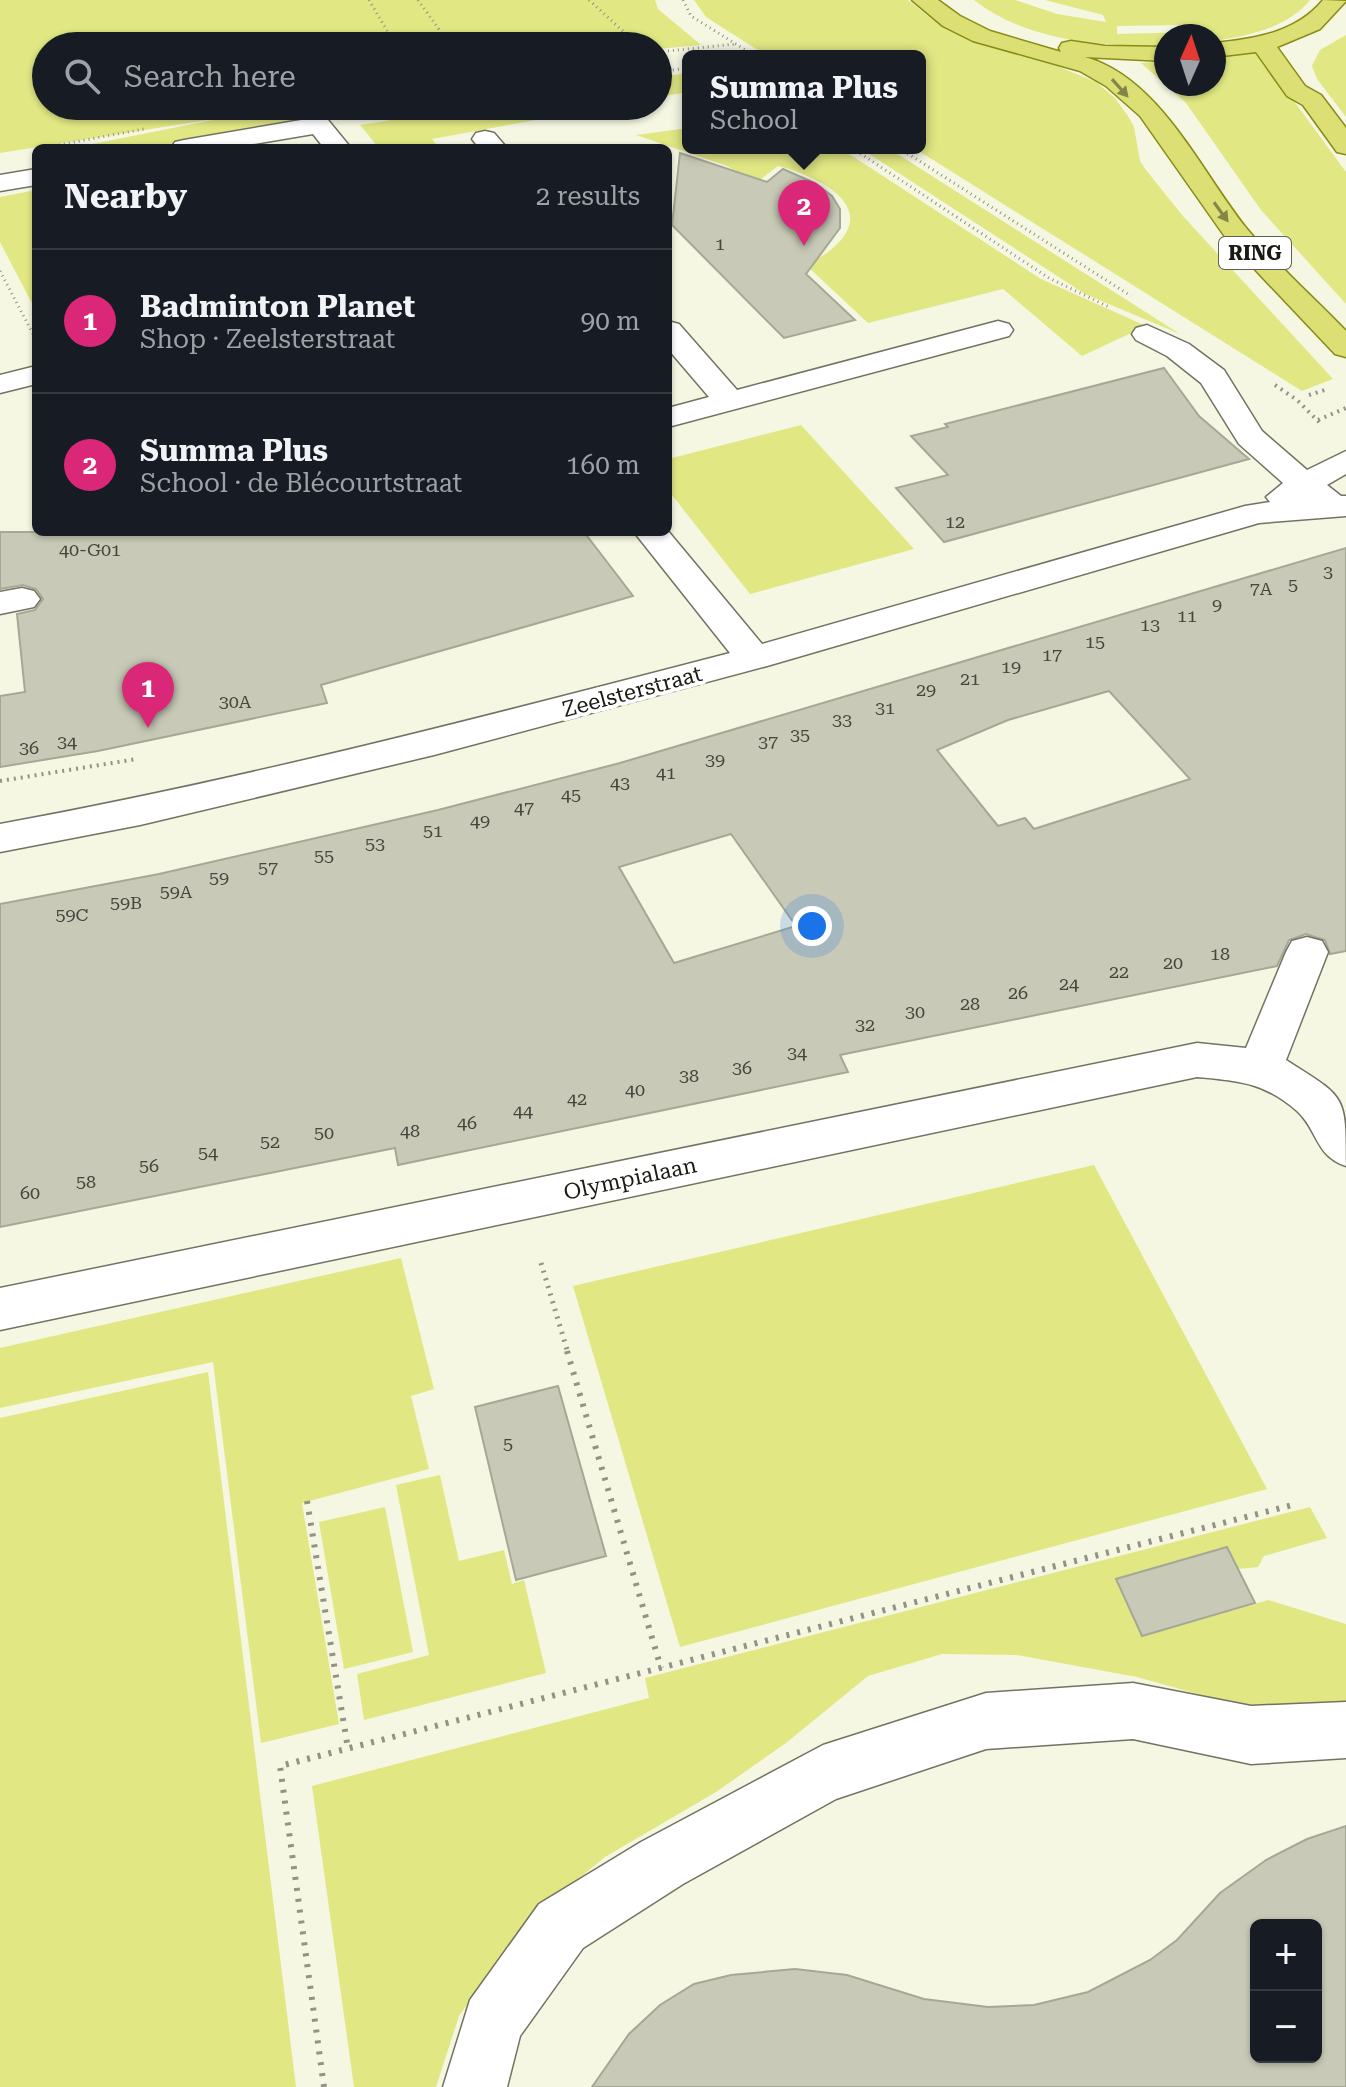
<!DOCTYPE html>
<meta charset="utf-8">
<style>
:root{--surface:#171b24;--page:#242831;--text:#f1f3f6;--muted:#9ea1a6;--line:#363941;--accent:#db2777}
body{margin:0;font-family:"Roboto Serif",serif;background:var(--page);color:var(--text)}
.controls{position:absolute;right:24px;bottom:24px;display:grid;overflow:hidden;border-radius:12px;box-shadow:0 2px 6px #0004}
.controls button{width:72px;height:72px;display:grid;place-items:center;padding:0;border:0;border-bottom:2px solid var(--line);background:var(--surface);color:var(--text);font:40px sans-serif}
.compass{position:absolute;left:1154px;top:24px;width:72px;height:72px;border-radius:50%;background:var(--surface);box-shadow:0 2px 6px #0004;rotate:3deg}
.you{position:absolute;left:812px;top:926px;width:28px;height:28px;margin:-20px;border:6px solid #fff;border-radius:50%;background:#1a73e8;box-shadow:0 0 0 12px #1a73e833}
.badge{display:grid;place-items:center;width:52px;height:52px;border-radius:50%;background:var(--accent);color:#fff;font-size:26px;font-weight:700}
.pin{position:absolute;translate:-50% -66px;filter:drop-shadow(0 2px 4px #0008)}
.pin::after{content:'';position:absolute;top:42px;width:28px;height:24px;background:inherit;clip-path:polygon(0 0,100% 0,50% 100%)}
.popup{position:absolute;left:682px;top:50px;width:244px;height:104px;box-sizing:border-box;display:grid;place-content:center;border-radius:12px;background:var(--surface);filter:drop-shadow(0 2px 6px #0005);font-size:26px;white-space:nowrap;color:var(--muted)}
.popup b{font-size:30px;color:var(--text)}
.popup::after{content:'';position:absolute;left:50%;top:100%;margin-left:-16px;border:16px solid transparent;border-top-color:var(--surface)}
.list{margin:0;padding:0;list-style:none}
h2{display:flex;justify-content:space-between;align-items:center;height:104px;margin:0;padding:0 32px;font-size:34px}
h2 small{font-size:26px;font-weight:400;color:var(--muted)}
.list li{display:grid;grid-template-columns:52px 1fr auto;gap:24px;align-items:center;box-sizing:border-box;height:144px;padding:0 32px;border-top:2px solid var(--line)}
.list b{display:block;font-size:30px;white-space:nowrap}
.list p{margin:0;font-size:26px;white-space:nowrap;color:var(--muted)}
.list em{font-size:26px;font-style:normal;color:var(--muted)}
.icon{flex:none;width:44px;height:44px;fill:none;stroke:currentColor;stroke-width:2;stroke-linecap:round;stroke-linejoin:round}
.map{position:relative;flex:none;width:1346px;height:2087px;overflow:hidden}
.search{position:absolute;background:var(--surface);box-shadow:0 2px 6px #0004;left:32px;top:32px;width:640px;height:88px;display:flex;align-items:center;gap:20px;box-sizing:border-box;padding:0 28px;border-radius:44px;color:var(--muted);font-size:30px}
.panel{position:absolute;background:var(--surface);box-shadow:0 2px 6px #0004;left:32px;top:144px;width:640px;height:392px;border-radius:12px}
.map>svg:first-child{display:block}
</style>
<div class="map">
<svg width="1346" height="2087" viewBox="0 0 1346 2087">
<rect width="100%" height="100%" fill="#f5f7e3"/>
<g fill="#e0e783" fill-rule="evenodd">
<polygon points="0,0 655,0 658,9 701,45 658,49 658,46 46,46 46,106 412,106 310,119 154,148 72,148 233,116 0,153"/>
<polygon points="694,0 908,0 937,23 973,41 1052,64 1096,82 1114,97 1128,116 1134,127 1140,161 1146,170 1182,215 1333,379 1302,391 914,148 920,148 920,56 767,56 706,17"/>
<path d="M 974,0 L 1015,0 L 1057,14 L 1106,22 L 1103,15 L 1045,0 L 1310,0 C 1287,28 1248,36 1214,41 L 1214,36 L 1166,36 L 1166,46 L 1159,46 C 1097,46 1025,40 974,0 ZM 1185,25 L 1193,32 L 1117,34 L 1117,26 Z"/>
<polygon points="1346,35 1346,117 1317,79 1312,66 1320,50"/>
<polygon points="1251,52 1258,52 1346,172 1346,304 1261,210 1186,103 1141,63 1166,61 1166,84 1214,84 1214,58"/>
<polygon points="688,73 688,92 658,97 658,77"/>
<polygon points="478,106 612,106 432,139 439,148 379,148 360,125"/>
<path d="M 688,128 L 688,148 L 840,148 L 1041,279 L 1146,326 L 1082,356 L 1003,289 L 868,323 L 806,265 C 815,260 825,255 833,248 C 882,205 814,175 778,166 L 756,183 L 727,166 L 636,135 Z"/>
<polygon points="860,148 888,148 1180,334 1085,294"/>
<polygon points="36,190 36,311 0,242 0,197"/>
<polygon points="801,425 914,549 750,594 668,490 668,459"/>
<polygon points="1094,1165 1267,1489 680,1647 573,1286"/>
<polygon points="401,1258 434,1389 411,1396 429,1469 302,1503 339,1724 261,1743 213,1362 0,1408 0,1348"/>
<polygon points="208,1372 296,2087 0,2087 0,1418"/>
<polygon points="440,1475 459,1561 504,1550 512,1584 524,1580 546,1673 364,1720 357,1674 429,1655 396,1485"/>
<polygon points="385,1507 413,1652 344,1669 319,1522"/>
<polygon points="1310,1507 1327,1538 1264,1556 1258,1567 1238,1569 1226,1547 1116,1579 1143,1636 1268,1600 1346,1624 1346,1706 1251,1709 1137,1677 1017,1655 942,1654 868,1676 786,1743 716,1792 605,1857 527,1921 459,2016 436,2087 354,2087 312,1786 649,1698 645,1678"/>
</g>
<g fill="#c8cab7" stroke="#a6a896" stroke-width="2" fill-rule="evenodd">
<polygon points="680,153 767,182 783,169 815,183 832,196 840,209 840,228 806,274 855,320 784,338 672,225"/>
<polygon points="1164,368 1199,416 1249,459 944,542 896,488 948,475 911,436 948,427 945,424"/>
<polygon points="0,532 584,532 633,596 321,685 327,703 98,751 0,767 0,696 25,692 17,614 35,610 43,599 36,589 23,585 0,589"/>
<path d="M 1346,548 L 1346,951 L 1330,954 L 1325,940 L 1306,934 L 1289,940 L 1277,966 L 840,1055 L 848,1072 L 398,1165 L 395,1148 L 0,1227 L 0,904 L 159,874 L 438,810 L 620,763 ZM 1109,691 L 1190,779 L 1034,829 L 1025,818 L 998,826 L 937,750 L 1008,720 ZM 731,834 L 796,926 L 674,963 L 619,867 Z"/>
<polygon points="558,1386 606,1556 516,1580 475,1407"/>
<polygon points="1227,1547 1255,1603 1142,1636 1116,1579"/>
<path d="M 1346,1826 L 1346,2087 L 592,2087 L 629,2034 L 660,2005 L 694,1984 L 731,1975 L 795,1969 L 847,1975 L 924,1999 L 988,2007 L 1034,2005 L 1088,1992 L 1150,1960 L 1177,1940 L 1220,1893 L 1266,1860 L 1307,1839 ZM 1256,1925 L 1316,1925 L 1316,2057 L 1256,2057 Z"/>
</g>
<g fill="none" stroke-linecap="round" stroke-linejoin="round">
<defs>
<g id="minor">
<polygon points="319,117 328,120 351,148 324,148 313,134 230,148 171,148 175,142 184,140"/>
<polygon points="485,131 494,133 507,148 479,148 472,139 476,133"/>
<polygon points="36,169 36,185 0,191 0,175"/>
<polygon points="668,321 679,324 737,390 998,321 1009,324 1013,330 1009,336 668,427 668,408 709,397 668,349"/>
<path d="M 1147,325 L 1189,344 L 1224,370 L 1262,431 L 1307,470 L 1346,451 L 1346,474 L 1327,485 L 1341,496 L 1346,496 L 1346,516 L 1259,523 L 767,666 L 434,755 L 140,825 L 0,852 L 0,824 C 246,779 488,716 730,653 L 634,532 L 668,531 L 762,644 L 1245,506 L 1270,502 L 1266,497 L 1283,483 L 1239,444 L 1201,383 L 1167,356 L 1136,340 L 1132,334 L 1136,328 Z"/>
<polygon points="36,366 36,384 0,393 0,375"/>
<polygon points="22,588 34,591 40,599 34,607 0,614 0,592"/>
<path d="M 1307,937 L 1322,941 L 1328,952 L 1286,1060 C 1346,1098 1346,1094 1346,1166 C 1315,1156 1318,1130 1297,1111 C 1264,1082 1238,1081 1197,1077 L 0,1330 L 0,1288 L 1197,1043 L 1246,1048 L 1286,952 L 1292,941 Z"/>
<polygon points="1133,1683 1251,1706 1346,1702 1346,1758 1251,1764 1133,1739 986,1749 836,1799 683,1884 583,1948 520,2036 507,2087 443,2087 470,2000 539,1904 641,1842 823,1745 986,1693"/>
</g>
<g id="major">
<path d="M 912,0 L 938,0 L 960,16 L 990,31 L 1061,52 L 1059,48 L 1062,43 L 1071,41 L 1105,46 L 1166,47 L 1166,61 L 1085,57 C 1160,78 1201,172 1247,229 C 1277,265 1313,297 1346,331 L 1346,357 L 1335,354 L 1228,241 L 1140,116 L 1106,86 L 1080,71 L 973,41 L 943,26 Z"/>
<path d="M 1323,0 L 1346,1 L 1320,29 L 1277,47 L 1305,86 L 1321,95 L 1346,128 L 1346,154 L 1337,152 L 1303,105 L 1287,96 L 1256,52 L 1214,57 L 1214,43 C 1254,39 1296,33 1323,0 Z"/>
</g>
</defs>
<use href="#minor" stroke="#727362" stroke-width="3"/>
<use href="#major" stroke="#888c16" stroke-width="3"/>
<g stroke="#929385" stroke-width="3" stroke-dasharray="1 4" stroke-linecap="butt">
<polyline points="369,0 396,46"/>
<polyline points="418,0 451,46"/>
<polyline points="589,0 639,46"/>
<polyline points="683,0 691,16 755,56"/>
<polyline points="658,52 736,44"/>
<polyline points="658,72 688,68"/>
<polyline points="368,117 438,106"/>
<polyline points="59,145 144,129"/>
<polyline points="852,148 1049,278 1109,307"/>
<polyline points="899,148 1131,296"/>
<polyline points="0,271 33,334"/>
</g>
<g stroke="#929385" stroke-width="4" stroke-dasharray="2 5" stroke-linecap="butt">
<polyline points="1275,385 1297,400 1322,425"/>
<polyline points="1309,395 1328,389"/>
<polyline points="1318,420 1346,408"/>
<polyline points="0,781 137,759"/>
</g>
<polyline stroke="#929385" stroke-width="5" stroke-dasharray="2 6" stroke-linecap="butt" points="541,1263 568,1353"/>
<g stroke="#929385" stroke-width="6" stroke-dasharray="3 8" stroke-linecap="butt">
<polyline points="567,1351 661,1668"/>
<polyline points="307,1501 348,1749"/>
<polyline points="324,2087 280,1766 1296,1504"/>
</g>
<use href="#minor" fill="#fff" fill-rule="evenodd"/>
<use href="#major" fill="#dbdf74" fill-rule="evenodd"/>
</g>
<defs><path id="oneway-solid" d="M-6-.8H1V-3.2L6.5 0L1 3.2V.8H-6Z" transform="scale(2)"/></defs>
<g fill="#848648">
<use href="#oneway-solid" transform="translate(1120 88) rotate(48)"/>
<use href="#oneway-solid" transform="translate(1221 212) rotate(54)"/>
</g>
<g text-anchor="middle" stroke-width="8" stroke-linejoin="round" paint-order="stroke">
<g font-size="18" fill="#45463c">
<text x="720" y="250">1</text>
<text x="955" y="528">12</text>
<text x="90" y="556">40-G01</text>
<text x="1328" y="578">3</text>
<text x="1293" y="591">5</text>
<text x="1261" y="595">7A</text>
<text x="1217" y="611">9</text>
<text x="1187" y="622">11</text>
<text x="1150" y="631">13</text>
<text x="1095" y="648">15</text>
<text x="1052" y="661">17</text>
<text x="1011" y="673">19</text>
<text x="970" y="685">21</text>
<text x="926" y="696">29</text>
<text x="235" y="708">30A</text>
<text x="885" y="714">31</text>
<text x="842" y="726">33</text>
<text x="800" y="741">35</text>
<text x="67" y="748">34</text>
<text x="768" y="748">37</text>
<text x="29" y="754">36</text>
<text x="715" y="766">39</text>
<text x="666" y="779">41</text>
<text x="620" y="789">43</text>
<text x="571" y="801">45</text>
<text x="524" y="814">47</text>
<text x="480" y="827">49</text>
<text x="433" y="837">51</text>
<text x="375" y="850">53</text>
<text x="324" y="862">55</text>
<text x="268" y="874">57</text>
<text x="219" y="884">59</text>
<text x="176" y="898">59A</text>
<text x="126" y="909">59B</text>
<text x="72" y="921">59C</text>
<text x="1220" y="960">18</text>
<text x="1173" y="969">20</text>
<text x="1119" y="978">22</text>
<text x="1069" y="990">24</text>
<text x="1018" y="999">26</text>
<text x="970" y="1010">28</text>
<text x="915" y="1018">30</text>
<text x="865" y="1031">32</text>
<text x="797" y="1059">34</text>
<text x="742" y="1074">36</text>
<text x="689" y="1082">38</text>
<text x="635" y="1096">40</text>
<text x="577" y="1105">42</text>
<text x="523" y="1117">44</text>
<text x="467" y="1129">46</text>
<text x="410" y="1137">48</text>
<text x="324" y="1139">50</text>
<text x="270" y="1148">52</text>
<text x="208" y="1159">54</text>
<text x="149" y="1172">56</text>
<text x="86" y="1188">58</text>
<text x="30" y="1199">60</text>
<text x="508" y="1450">5</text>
</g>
<rect fill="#fff" stroke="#5e5f5a" stroke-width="2" x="1219" y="237" width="72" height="32" rx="6"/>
<g font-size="20" font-weight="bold" fill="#191a13">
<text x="1255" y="260">RING</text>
</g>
<g font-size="22" fill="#191a13" stroke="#fff">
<text transform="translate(632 691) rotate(-15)" y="8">Zeelsterstraat</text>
<text transform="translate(630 1178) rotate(-12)" y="8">Olympialaan</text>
</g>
</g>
</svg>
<div class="controls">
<button>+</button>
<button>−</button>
</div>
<svg class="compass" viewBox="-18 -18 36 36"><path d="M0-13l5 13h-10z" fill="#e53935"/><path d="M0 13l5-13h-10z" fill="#9ea1a6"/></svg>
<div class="you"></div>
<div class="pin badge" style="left:148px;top:728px">1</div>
<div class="pin badge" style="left:804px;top:246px">2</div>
<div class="popup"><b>Summa Plus</b>School</div>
<div class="search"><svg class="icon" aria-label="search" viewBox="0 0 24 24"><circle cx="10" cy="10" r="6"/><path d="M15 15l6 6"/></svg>Search here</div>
<section class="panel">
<h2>Nearby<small>2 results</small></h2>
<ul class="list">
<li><span class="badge">1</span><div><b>Badminton Planet</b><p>Shop · Zeelsterstraat</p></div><em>90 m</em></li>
<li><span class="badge">2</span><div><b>Summa Plus</b><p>School · de Blécourtstraat</p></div><em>160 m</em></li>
</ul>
</section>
</div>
